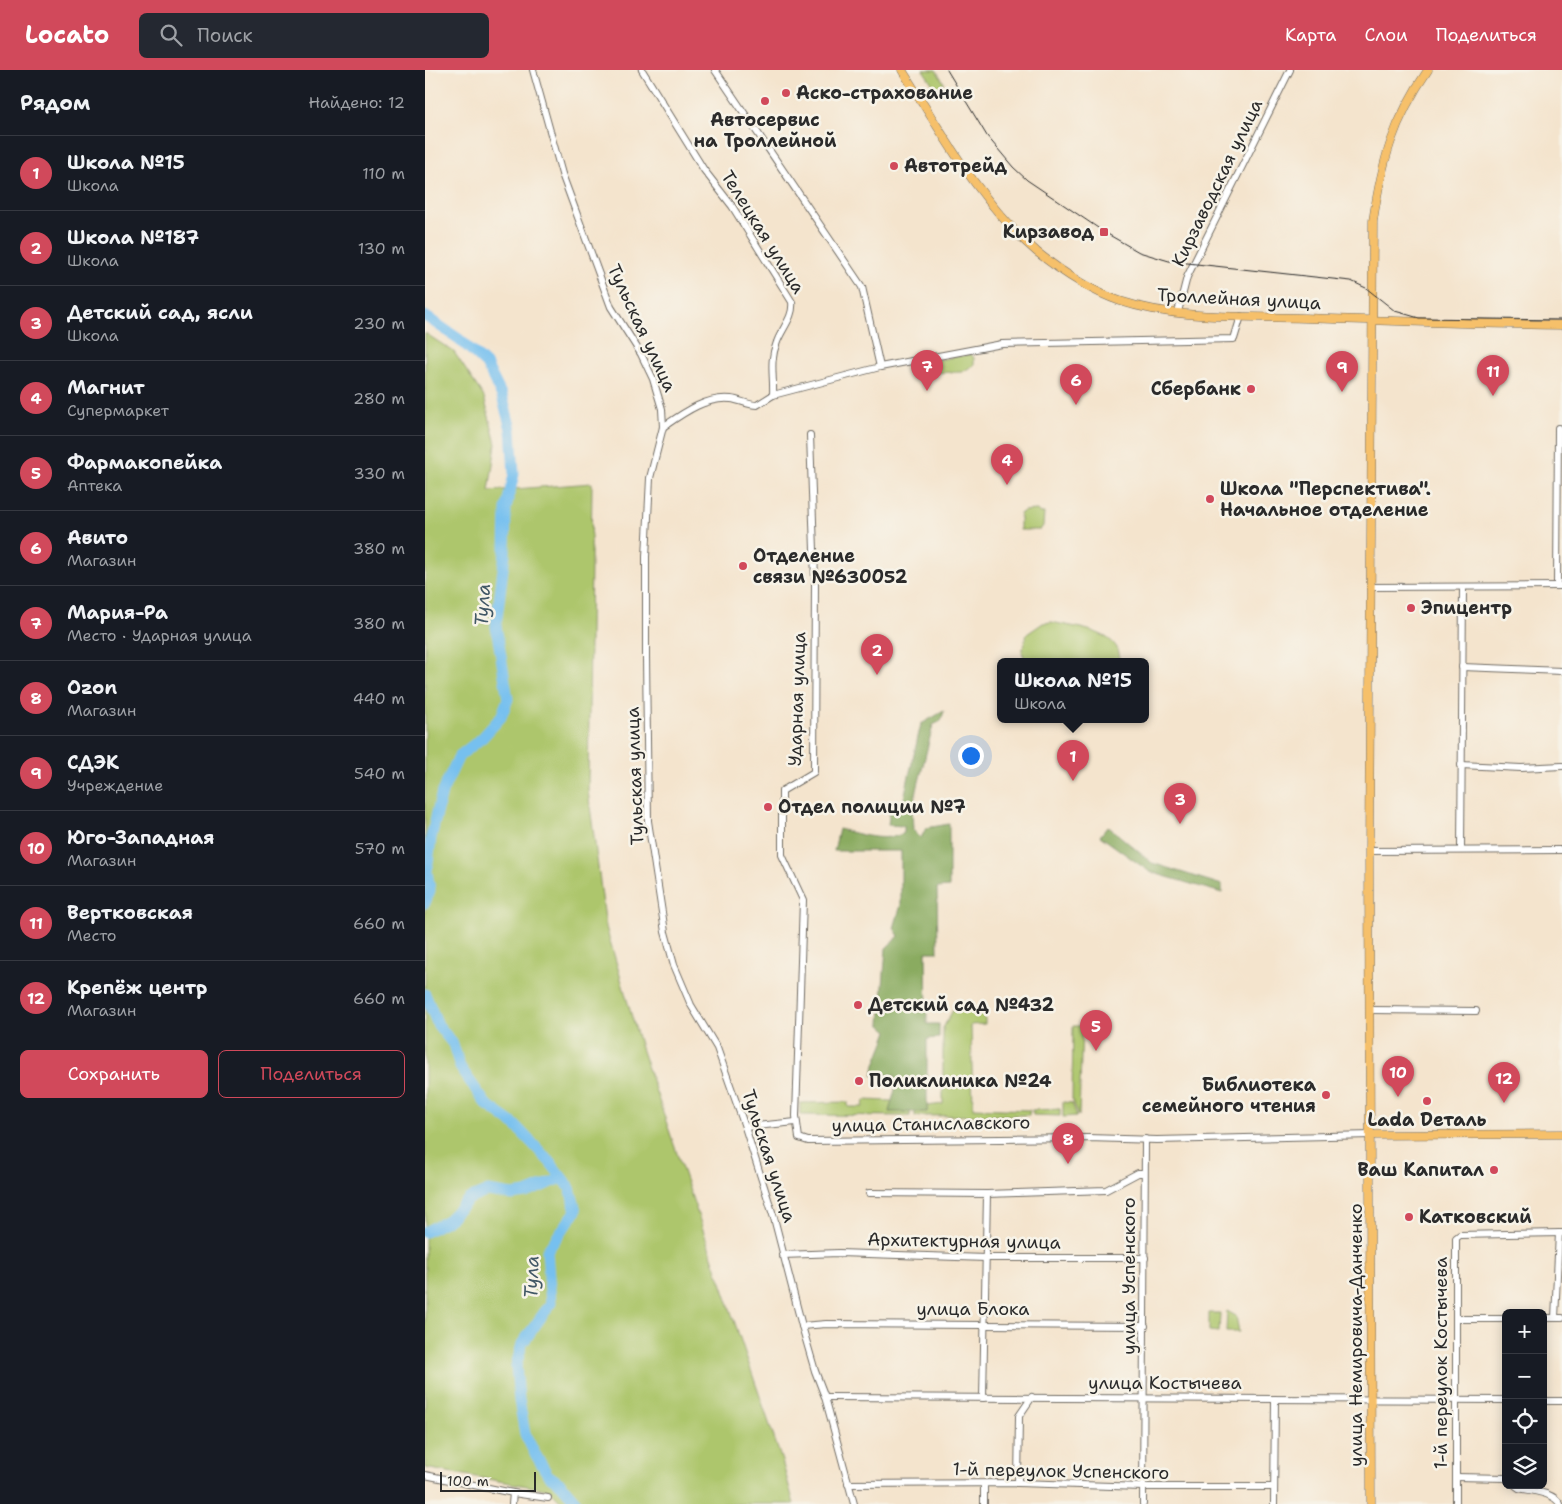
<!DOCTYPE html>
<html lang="ru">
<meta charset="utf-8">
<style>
:root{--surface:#171b24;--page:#242831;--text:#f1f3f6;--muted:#9ea1a6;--line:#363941;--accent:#d1495b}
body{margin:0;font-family:"Shantell Sans",sans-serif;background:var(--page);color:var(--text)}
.controls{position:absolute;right:15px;bottom:15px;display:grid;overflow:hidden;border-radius:8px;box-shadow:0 2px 12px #0003}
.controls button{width:45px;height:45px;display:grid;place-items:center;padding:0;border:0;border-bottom:1px solid var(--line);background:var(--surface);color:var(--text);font:25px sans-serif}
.scale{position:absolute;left:15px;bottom:12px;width:96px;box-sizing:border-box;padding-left:5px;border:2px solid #2b2b2b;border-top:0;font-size:14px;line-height:18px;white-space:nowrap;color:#2b2b2b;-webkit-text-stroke:4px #f7f3e8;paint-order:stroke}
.you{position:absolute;left:545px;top:685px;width:18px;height:18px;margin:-12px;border:4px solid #fff;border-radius:50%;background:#1a73e8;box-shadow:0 0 0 8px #1a73e833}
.badge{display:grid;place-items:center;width:32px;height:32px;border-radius:50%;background:var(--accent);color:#fff;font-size:16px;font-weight:700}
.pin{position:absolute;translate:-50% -41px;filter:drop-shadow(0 1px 2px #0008)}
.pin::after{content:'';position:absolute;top:26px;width:18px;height:15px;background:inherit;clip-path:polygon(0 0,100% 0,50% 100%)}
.popup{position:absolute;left:572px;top:588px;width:152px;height:65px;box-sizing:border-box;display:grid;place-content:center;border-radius:8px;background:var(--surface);filter:drop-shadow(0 1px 4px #0005);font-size:16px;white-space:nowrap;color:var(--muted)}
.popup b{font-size:19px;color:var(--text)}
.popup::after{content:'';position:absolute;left:50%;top:100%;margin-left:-10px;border:10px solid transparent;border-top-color:var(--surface)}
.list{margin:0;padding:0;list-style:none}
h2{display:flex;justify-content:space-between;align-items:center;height:65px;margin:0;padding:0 20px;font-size:21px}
h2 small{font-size:16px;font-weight:400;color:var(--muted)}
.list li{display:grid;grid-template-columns:32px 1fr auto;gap:15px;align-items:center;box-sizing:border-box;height:75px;padding:0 20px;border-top:1px solid var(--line)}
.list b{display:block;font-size:19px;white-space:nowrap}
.list p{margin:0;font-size:16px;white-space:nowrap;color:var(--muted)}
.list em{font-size:16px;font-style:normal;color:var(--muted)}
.actions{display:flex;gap:10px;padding:15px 20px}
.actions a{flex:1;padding:11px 0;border:1px solid var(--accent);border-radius:8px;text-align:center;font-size:18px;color:var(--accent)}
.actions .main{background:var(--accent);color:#fff}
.icon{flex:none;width:28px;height:28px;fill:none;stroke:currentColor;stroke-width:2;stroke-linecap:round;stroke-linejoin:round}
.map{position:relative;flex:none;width:1137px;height:1434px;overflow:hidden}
header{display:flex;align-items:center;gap:30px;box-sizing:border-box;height:70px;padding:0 25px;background:var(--accent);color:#fff}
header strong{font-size:24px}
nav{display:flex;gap:28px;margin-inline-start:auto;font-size:18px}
.search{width:350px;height:45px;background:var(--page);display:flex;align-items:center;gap:12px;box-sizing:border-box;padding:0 18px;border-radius:8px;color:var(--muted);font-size:19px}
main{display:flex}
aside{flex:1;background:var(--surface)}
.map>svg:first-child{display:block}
</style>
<header>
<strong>Locato</strong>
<div class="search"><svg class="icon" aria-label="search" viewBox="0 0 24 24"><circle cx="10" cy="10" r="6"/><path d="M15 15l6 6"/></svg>Поиск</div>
<nav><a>Карта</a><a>Слои</a><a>Поделиться</a></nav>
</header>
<main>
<aside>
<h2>Рядом<small>Найдено: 12</small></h2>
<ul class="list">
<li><span class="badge">1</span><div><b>Школа №15</b><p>Школа</p></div><em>110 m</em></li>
<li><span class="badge">2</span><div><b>Школа №187</b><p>Школа</p></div><em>130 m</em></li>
<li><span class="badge">3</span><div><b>Детский сад, ясли</b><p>Школа</p></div><em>230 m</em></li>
<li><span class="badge">4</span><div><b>Магнит</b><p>Супермаркет</p></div><em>280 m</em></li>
<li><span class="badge">5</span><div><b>Фармакопейка</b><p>Аптека</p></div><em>330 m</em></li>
<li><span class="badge">6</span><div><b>Авито</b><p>Магазин</p></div><em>380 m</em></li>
<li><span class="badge">7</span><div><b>Мария-Ра</b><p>Место · Ударная улица</p></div><em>380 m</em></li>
<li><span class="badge">8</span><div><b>Ozon</b><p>Магазин</p></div><em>440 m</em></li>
<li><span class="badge">9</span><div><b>СДЭК</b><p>Учреждение</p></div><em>540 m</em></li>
<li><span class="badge">10</span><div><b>Юго-Западная</b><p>Магазин</p></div><em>570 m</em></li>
<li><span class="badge">11</span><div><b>Вертковская</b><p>Место</p></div><em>660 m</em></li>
<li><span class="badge">12</span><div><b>Крепёж центр</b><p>Магазин</p></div><em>660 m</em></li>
</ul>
<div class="actions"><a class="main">Сохранить</a><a>Поделиться</a></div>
</aside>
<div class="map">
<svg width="1137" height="1434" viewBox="0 0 1137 1434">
<rect width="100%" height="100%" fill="#f7f3e8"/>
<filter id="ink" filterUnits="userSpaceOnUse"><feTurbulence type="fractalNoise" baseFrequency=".02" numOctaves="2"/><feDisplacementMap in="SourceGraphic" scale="10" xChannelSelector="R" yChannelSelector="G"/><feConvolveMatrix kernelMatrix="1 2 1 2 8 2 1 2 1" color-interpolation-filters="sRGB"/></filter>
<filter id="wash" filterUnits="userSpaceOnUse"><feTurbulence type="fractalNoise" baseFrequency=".0096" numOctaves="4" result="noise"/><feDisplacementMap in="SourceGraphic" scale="20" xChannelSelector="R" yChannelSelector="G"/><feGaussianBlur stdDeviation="1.12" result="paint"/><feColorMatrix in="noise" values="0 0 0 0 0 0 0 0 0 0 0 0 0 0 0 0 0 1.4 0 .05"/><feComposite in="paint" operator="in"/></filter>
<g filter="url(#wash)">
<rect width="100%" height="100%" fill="#f4e4cd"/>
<g fill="#adc66c" stroke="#6c784c">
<polygon points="498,0 511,0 519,13 511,19"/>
<polygon points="0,263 29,282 59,327 71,374 64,421 167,413 163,721 181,857 216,978 357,1391 369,1434 139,1434 125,1420 0,1398"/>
<polygon points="546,284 549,288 549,295 537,302 496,303 495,293"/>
<polygon points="612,440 615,443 619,443 618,456 615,460 595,460 595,444 599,441"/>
<path d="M 627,552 C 650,558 697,560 695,592 L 601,592 L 597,582 L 602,564 L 618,553 Z"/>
<polygon points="528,940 560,940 560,954 546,955 548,1038 605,1040 604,1045 490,1046 490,1042 502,1042 502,1036 518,1034 518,958"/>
<polygon points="648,956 657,956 654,1046 647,1029"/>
<polygon points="439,1030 467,1031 464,1042 485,1042 485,1046 375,1045 375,1033 423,1032 423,1037 438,1037"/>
<polygon points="638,1032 647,1033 652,1046 638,1047"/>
<polygon points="635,1039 635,1046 608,1045 607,1040"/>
<polygon points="802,1241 811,1246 814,1262 801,1262"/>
<polygon points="784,1243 795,1243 794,1262 784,1261"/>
</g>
<g fill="#8aab60" stroke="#5a6b46">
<path d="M 519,641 L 516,651 L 508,655 L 487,740 L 488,760 L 496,768 L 501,758 L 524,754 L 524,817 L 512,818 L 513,882 L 501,882 L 502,954 L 514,954 L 514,968 L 502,969 L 502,1042 L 464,1042 L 471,1016 L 470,1005 L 447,1005 C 451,989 458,976 463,961 L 455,954 L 461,878 L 474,866 L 469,858 L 476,835 L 476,781 L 409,781 L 414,759 C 433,764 461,773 479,763 L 479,756 L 463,755 L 466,732 L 478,732 L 496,654 Z"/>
<polygon points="683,756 727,793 797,815 797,823 725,802 675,766"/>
</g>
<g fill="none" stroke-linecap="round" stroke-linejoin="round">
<g stroke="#76c0ef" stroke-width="11">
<polyline points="0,246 34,269 61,294 77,326 86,359 89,404 81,439 80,483 71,556 83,629 76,647 57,668 34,686 17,722 6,768 2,802 5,820 0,833"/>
<polyline points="0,924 13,955 28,974 35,997 61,1034 89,1054 125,1092 145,1118 151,1141 122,1181 126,1233 97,1274 91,1296 94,1330 100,1364 109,1382 123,1405 136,1414 153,1434"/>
<polyline points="0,1162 23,1150 44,1129 63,1121 87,1125 101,1123 137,1108"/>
</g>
</g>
</g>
<g filter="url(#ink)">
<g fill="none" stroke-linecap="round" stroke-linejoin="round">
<defs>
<g id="minor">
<polyline points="108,0 137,104 186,237 216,284 228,309 237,339 238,357 225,408 221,487 221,587 223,751 240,862 249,895 266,935 292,978 320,1057 349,1148 377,1256 390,1301 400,1327 429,1434"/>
<path d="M 217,0 L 279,100 L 307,136 L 367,232 C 369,247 357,258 352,272 C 344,292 349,305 348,325"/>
<polyline points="290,0 437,217 455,297"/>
<polyline points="753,242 762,207 865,0"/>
<path d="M 238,357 C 257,344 281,326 306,329 C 315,330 323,335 332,335 L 348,325 L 455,297 L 577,274 L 809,269 L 816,246"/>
<polyline points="385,365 390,509 389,702 357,721 357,785 378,830 371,1046 374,1068 383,1071 663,1068 732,1070 947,1065"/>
<polyline points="1132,516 1133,358"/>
<polyline points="945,517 1137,516"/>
<polyline points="1037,597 1137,601"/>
<polyline points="1036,695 1096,698 1137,696"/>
<polyline points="1036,780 1038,518"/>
<polyline points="944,781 1137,780"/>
<polyline points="946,940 1051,941"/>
<polyline points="320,1057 371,1052"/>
<polyline points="444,1123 562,1124 681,1120 713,1103 718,1103"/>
<polyline points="357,1185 414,1183 561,1188 720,1188"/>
<polyline points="1118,1248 1137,1248"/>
<polyline points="1130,1248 1134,1163"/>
<polyline points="1032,1249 1081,1249"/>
<polyline points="377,1256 401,1254 720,1256"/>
<polyline points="400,1327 1081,1330"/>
<polyline points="558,1328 562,1124"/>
<polyline points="1118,1331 1137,1331"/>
<polyline points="0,1405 88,1423 123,1428"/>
<polyline points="1031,1407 1081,1408"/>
<polyline points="593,1413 594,1346 607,1327"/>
<polyline points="423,1414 593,1413 718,1417 849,1417"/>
<path d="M 1090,1415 L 1094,1418 C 1107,1421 1128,1422 1135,1434"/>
<polyline points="87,1434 88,1423"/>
<polyline points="559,1434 559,1415"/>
<polyline points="718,1434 720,1069"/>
<polyline points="849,1434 850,1329"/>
<polyline points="1031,1434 1031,1168 1035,1165 1137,1163"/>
</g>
<g id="major">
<path d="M 477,0 C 517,63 555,133 612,182 C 637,202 665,221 695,231 C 753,250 818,246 879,248 C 965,251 1051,254 1137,255"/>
<polyline points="947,1065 1137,1064"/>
<path d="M 946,1434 L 944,781 L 948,151 C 957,91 968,51 1003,0"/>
</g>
</defs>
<use href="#minor" stroke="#716c64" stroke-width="8"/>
<use href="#major" stroke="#716c64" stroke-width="9"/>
<use href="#minor" stroke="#fff" stroke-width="6"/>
<use href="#major" stroke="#f6c06b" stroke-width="8"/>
<polyline stroke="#2b2b2b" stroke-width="1" points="522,0 562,66 588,97 602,110 679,162 714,182 744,191 926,211 941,218 970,241 994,248 1137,250"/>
</g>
</g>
<g fill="#d1495b" stroke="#f7f3e8" stroke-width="2">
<circle cx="361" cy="23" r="5"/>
<circle cx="340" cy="31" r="5"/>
<circle cx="469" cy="96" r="5"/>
<rect x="674" y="157" width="10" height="10" rx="2.5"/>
<circle cx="826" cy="319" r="5"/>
<circle cx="785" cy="429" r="5"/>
<circle cx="318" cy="496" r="5"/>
<circle cx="986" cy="538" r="5"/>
<circle cx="343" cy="737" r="5"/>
<circle cx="433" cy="935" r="5"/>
<circle cx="434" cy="1011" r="5"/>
<circle cx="901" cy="1025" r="5"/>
<circle cx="1002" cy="1031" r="5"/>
<circle cx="1069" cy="1100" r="5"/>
<circle cx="984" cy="1147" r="5"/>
</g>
<g text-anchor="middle" stroke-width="5" stroke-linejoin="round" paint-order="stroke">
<g font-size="18" font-weight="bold" fill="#2b2b2b" stroke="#f7f3e8" text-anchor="start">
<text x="371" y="29">Аско-страхование</text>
<text x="340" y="56" text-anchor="middle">Автосервис<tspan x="340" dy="21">на Троллейной</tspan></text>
<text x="479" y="102">Автотрейд</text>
<text x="669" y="168" text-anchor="end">Кирзавод</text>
<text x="816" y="325" text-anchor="end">Сбербанк</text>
<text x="795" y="425">Школа "Перспектива".<tspan x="795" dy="21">Начальное отделение</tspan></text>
<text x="328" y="492">Отделение<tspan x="328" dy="21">связи №630052</tspan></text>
<text x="996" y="544">Эпицентр</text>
<text x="353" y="743">Отдел полиции №7</text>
<text x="443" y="941">Детский сад №432</text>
<text x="444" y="1017">Поликлиника №24</text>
<text x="891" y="1021" text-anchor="end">Библиотека<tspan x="891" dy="21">семейного чтения</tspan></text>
<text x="1002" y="1056" text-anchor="middle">Lada Dеталь</text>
<text x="1059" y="1106" text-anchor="end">Ваш Капитал</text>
<text x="994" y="1153">Катковский</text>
</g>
<g font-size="18" fill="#2b2b2b" stroke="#f7f3e8">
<text transform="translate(792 113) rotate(-64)" y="6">Кирзаводская улица</text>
<text transform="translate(338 162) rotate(58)" y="6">Телецкая улица</text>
<text transform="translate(814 229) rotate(3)" y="6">Троллейная улица</text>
<text transform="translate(217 258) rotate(65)" y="6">Тульская улица</text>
<text transform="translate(372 629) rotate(-88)" y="6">Ударная улица</text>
<text transform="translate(210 706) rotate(-92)" y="6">Тульская улица</text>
<text transform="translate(506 1054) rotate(-1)" y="6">улица Станиславского</text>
<text transform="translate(344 1086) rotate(72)" y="6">Тульская улица</text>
<text transform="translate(539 1171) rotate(1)" y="6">Архитектурная улица</text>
<text transform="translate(704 1206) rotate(-90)" y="6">улица Успенского</text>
<text x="548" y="1245">улица Блока</text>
<text transform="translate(931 1265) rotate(-90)" y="6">улица Немировича-Данченко</text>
<text transform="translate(1016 1293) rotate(-90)" y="6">1-й переулок Костычева</text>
<text x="740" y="1319">улица Костычева</text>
<text transform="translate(636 1401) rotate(1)" y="6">1-й переулок Успенского</text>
</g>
<g font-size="19" font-style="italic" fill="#425866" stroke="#f7f3e8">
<text transform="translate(57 535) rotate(-87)" y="7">Тула</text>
<text transform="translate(106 1207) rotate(-88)" y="7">Тула</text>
</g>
</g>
</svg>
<div class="controls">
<button>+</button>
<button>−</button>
<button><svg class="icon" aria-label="locate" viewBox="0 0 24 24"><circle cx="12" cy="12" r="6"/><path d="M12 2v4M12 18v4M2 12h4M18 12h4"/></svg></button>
<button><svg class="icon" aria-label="layers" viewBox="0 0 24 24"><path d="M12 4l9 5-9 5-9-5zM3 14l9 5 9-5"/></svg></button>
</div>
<div class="scale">100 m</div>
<div class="you"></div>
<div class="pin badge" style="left:648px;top:711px">1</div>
<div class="popup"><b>Школа №15</b>Школа</div>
<div class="pin badge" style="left:452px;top:605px">2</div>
<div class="pin badge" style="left:755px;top:754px">3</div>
<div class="pin badge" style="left:582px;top:415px">4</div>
<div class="pin badge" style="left:671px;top:981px">5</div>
<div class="pin badge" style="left:651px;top:335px">6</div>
<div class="pin badge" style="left:502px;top:321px">7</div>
<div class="pin badge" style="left:643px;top:1094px">8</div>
<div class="pin badge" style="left:917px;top:322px">9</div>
<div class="pin badge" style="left:973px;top:1027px">10</div>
<div class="pin badge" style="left:1068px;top:326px">11</div>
<div class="pin badge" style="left:1079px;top:1033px">12</div>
</div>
</main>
